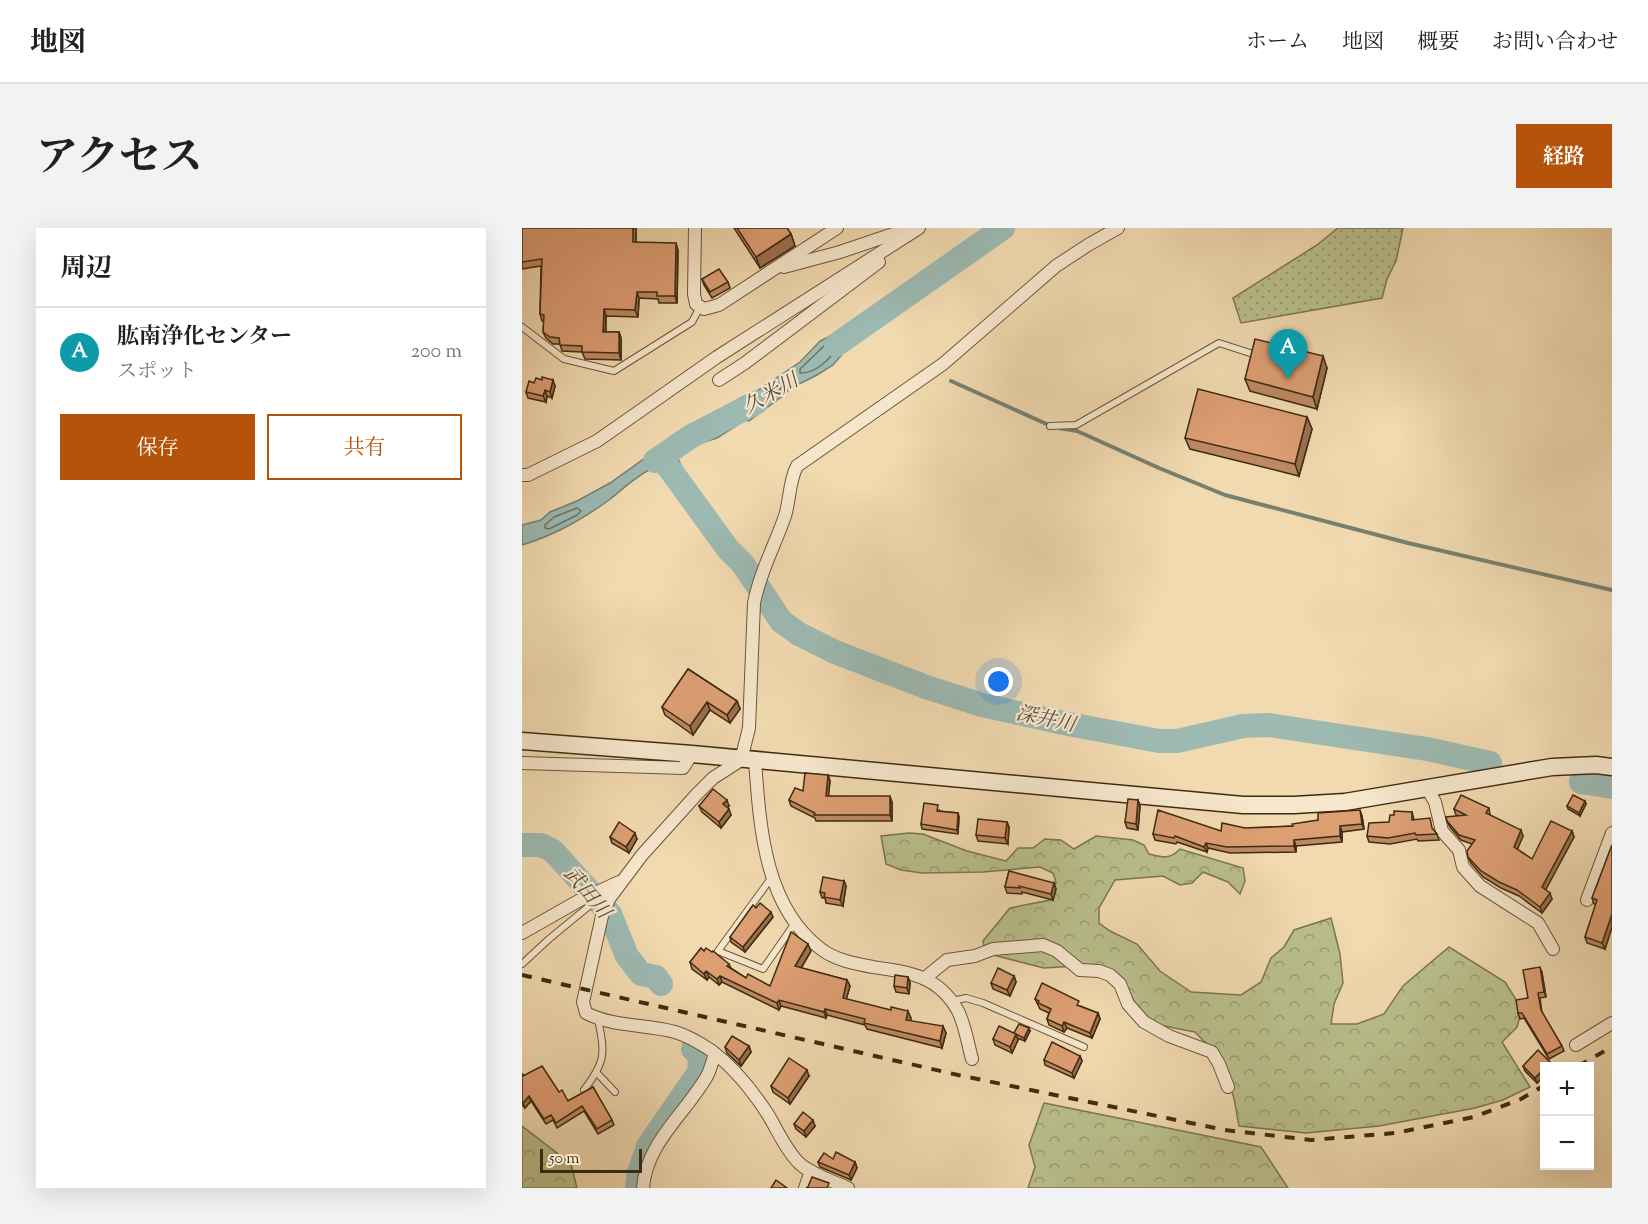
<!DOCTYPE html>
<html lang="ja">
<meta charset="utf-8">
<style>
:root{--surface:#fff;--page:#f2f2f2;--text:#202124;--muted:#757577;--line:#e0e0e0;--accent:#b45309}
body{margin:0;font-family:"Sorts Mill Goudy","Noto Serif JP",serif;background:var(--page);color:var(--text)}
.controls{position:absolute;right:18px;bottom:18px;display:grid;overflow:hidden;border-radius:0px;box-shadow:0 6px 24px #0002}
.controls button{width:54px;height:54px;display:grid;place-items:center;padding:0;border:0;border-bottom:2px solid var(--line);background:var(--surface);color:var(--text);font:30px sans-serif}
.scale{position:absolute;left:18px;bottom:15px;width:102px;box-sizing:border-box;padding-left:6px;border:3px solid #3e2c11;border-top:0;font-size:16px;line-height:21px;white-space:nowrap;color:#3e2c11;-webkit-text-stroke:4px #f6e6cc;paint-order:stroke}
.you{position:absolute;left:477px;top:454px;width:21px;height:21px;margin:-15px;border:4px solid #fff;border-radius:50%;background:#1a73e8;box-shadow:0 0 0 9px #1a73e833}
.badge{display:grid;place-items:center;width:39px;height:39px;border-radius:50%;background:var(--accent);color:#fff;font-size:20px;font-weight:700}
.pin{position:absolute;translate:-50% -50px;filter:drop-shadow(0 2px 3px #0008)}
.pin::after{content:'';position:absolute;top:32px;width:21px;height:18px;background:inherit;clip-path:polygon(0 0,100% 0,50% 100%)}
.list{margin:0;padding:0;list-style:none}
h2{display:flex;justify-content:space-between;align-items:center;height:78px;margin:0;padding:0 24px;font-size:26px}
h2 small{font-size:20px;font-weight:400;color:var(--muted)}
.list li{display:grid;grid-template-columns:39px 1fr auto;gap:18px;align-items:center;box-sizing:border-box;height:90px;padding:0 24px;border-top:2px solid var(--line)}
.list b{display:block;font-size:22px;white-space:nowrap}
.list p{margin:0;font-size:20px;white-space:nowrap;color:var(--muted)}
.list em{font-size:20px;font-style:normal;color:var(--muted)}
.actions{display:flex;gap:12px;padding:18px 24px}
.actions a{flex:1;padding:14px 0;border:2px solid var(--accent);border-radius:0px;text-align:center;font-size:21px;color:var(--accent)}
.actions .main{background:var(--accent);color:#fff}
.map{position:relative;flex:none;width:1090px;height:960px;overflow:hidden;border-radius:0px}
header{display:flex;align-items:center;gap:36px;box-sizing:border-box;height:84px;padding:0 30px;background:var(--surface);border-bottom:2px solid var(--line)}
header strong{font-size:28px}
nav{display:flex;gap:33px;margin-inline-start:auto;font-size:21px}
.intro{display:flex;align-items:center;justify-content:space-between;box-sizing:border-box;height:144px;padding:0 36px}
h1{margin:0;font-size:42px}
.button{padding:15px 27px;border-radius:0px;background:var(--accent);color:#fff;font-size:21px;font-weight:700}
main{display:flex;gap:36px;padding:0 36px}
aside{flex:1;background:var(--surface);border-radius:0px;box-shadow:0 6px 24px #0002}
.map>svg:first-child{display:block}
</style>
<header>
<strong>地図</strong>
<nav><a>ホーム</a><a>地図</a><a>概要</a><a>お問い合わせ</a></nav>
</header>
<div class="intro"><h1>アクセス</h1><a class="button">経路</a></div>
<main>
<aside>
<h2>周辺<small></small></h2>
<ul class="list">
<li><span class="badge" style="background:#0f9aa8">A</span><div><b>肱南浄化センター</b><p>スポット</p></div><em>200 m</em></li>
</ul>
<div class="actions"><a class="main">保存</a><a>共有</a></div>
</aside>
<div class="map">
<svg width="1090" height="960" viewBox="0 0 1090 960">
<defs>
<pattern id="forest-crowns" width="20" height="18" patternUnits="userSpaceOnUse" patternTransform="scale(1.5)"><rect width="20" height="18" fill="#b9bf8c"/><path d="M2 6a3 3 0 1 1 6 0M12 15a3 3 0 1 1 6 0" fill="none" stroke="#989b71"/></pattern>
<pattern id="park-dots" width="8" height="8" patternUnits="userSpaceOnUse" patternTransform="scale(1.5)"><rect width="8" height="8" fill="#b9bf8c"/><path d="M2 2h.1M6 6h.1" fill="none" stroke="#989b71" stroke-width="1.8" stroke-linecap="round"/></pattern>
</defs>
<rect width="100%" height="100%" fill="#f1d9b0"/>
<filter id="stains"><feTurbulence type="fractalNoise" baseFrequency=".00333" numOctaves="4"/><feColorMatrix values="0 0 0 0 .2 0 0 0 0 .09 0 0 0 0 .02 0 0 0 .5 -.17"/></filter>
<radialGradient id="worn" r=".72"><stop offset=".6" stop-color="#630" stop-opacity="0"/><stop offset="1" stop-color="#630" stop-opacity=".3"/></radialGradient>
<g fill="url(#forest-crowns)" stroke="#7c764e" stroke-width="1.5">
<path d="M 387,605 L 401,606 L 445,623 L 484,633 L 496,620 L 511,620 L 523,611 L 539,612 L 552,621 L 574,608 L 611,612 L 622,617 L 627,626 C 640,629 648,632 658,621 L 721,640 L 723,653 L 718,666 L 706,654 L 681,644 L 670,655 L 658,657 L 641,648 L 593,652 L 577,680 L 577,695 L 588,703 L 615,716 L 638,743 L 669,764 L 719,767 L 739,754 L 749,730 L 762,719 L 772,702 L 809,690 L 818,726 L 821,755 L 812,776 L 809,796 L 835,796 L 862,786 L 881,758 L 927,719 L 983,754 L 1000,781 L 995,799 L 980,814 L 1008,859 L 981,872 L 953,880 L 857,898 L 784,905 L 717,898 L 712,870 L 696,828 L 673,804 L 637,797 L 619,786 L 602,754 L 554,738 L 522,740 L 463,725 L 461,713 L 488,680 L 528,672 L 534,654 L 531,645 L 518,639 L 461,644 L 400,645 L 379,642 L 364,636 L 359,608 Z"/>
<polygon points="522,875 739,919 766,960 506,960 513,939 507,917"/>
<polygon points="0,898 49,936 55,960 0,960"/>
</g>
<polygon fill="url(#park-dots)" stroke="#7c764e" stroke-width="1.5" points="816,0 881,0 874,33 865,51 860,70 719,95 711,70 795,17"/>
<path fill="#9cb9b2" stroke="#768172" stroke-width="1.5" d="M 339,92 L 337,107 L 311,137 L 295,147 L 267,161 L 262,167 L 227,193 L 223,192 L 195,210 L 166,219 L 154,226 L 167,256 L 156,263 L 133,239 C 116,246 101,261 87,272 C 59,292 33,307 0,317 L 0,297 L 19,292 L 28,284 L 55,273 L 88,255 L 126,228 L 181,206 L 199,202 L 204,196 L 212,174 L 220,169 L 223,171 L 278,134 L 298,113 Z"/>
<g fill="none" stroke-linecap="round" stroke-linejoin="round">
<g stroke="#6d7262" stroke-width="1.5">
<path d="M 315,112 L 318,113 L 319,116 C 309,129 295,146 278,145 L 278,141 L 302,118 Z"/>
<path d="M 256,156 L 260,158 C 255,170 227,188 215,186 L 218,177 L 227,176 Z"/>
<polygon points="145,228 148,229 156,246 154,250 151,250 137,234 137,231"/>
<polygon points="55,280 59,283 55,287 27,301 23,300 23,297 32,289"/>
</g>
<g stroke="#768172" stroke-width="4">
<polyline points="429,153 529,198"/>
<polyline points="537,200 555,203 637,240 703,267 886,315 1090,362"/>
</g>
<g stroke="#9cb9b2" stroke-width="24">
<polyline points="314,117 481,0"/>
<polyline points="133,233 168,209 235,174"/>
<polyline points="142,233 206,321 221,336 259,393 277,406 313,424 404,459 460,477 541,495 637,513 655,513 721,498 747,497 905,521 968,535"/>
<polyline points="1059,554 1090,559"/>
<polyline points="0,617 19,617 31,623 88,686 105,728 119,746 134,749 139,756"/>
<polyline points="115,960 117,945 126,918 177,844 178,828 171,821"/>
</g>
<defs>
<g id="lane">
<polyline points="0,99 42,131 92,143 170,94 178,79"/>
<polyline points="528,198 554,197 697,115 728,125"/>
<polyline points="250,649 196,723 241,741 273,695"/>
<polyline points="0,736 27,711 83,665"/>
<polyline points="430,773 444,770 461,775 562,819"/>
<polyline points="75,845 93,864"/>
<path d="M 62,862 C 84,833 83,826 76,791"/>
</g>
<g id="street">
<polyline points="173,0 172,66 174,76 182,81 197,77 315,0"/>
<polyline points="262,39 318,24 386,1"/>
<polyline points="197,152 223,135 357,34"/>
<polyline points="0,247 6,247 75,213 195,129 397,0"/>
<path d="M 233,533 C 238,599 242,678 299,721 C 313,732 334,736 351,739 C 387,744 417,748 436,783 C 443,797 446,816 450,831"/>
<polyline points="0,535 161,540 170,526"/>
<polyline points="905,560 913,574 920,603 937,622 941,639 958,658 1016,695 1031,721"/>
<polyline points="1065,672 1090,605"/>
<polyline points="0,705 58,672 97,654"/>
<polyline points="403,750 425,732 453,728 471,721 521,717 535,723 558,742 577,743 588,747 598,756 606,776 622,794 647,808 690,824 697,836 706,859"/>
<polyline points="1054,817 1090,795"/>
<path d="M 121,960 C 124,915 164,885 185,848 C 189,841 190,833 193,826"/>
<polyline points="283,960 289,943"/>
<path d="M 326,960 C 311,953 290,947 277,935 C 263,921 255,901 245,885 C 230,862 211,839 190,823 C 178,815 167,808 153,804 C 124,796 91,799 64,785 L 61,774 L 80,688 L 87,671 L 120,627 L 175,566 L 191,550 L 219,532 L 227,500 L 232,375 C 238,344 253,317 263,288 C 268,272 267,253 275,238 L 421,136 L 534,38 L 566,17 L 596,0"/>
</g>
<polyline id="secondary" points="0,513 170,526 721,577 772,577 823,574 1030,539 1074,537 1090,539"/>
</defs>
<use href="#lane" stroke="#6b5739" stroke-width="8"/>
<use href="#street" stroke="#6b5739" stroke-width="14"/>
<use href="#secondary" stroke="#3e2c11" stroke-width="19"/>
<use href="#lane" stroke="#f6e6cc" stroke-width="6"/>
<use href="#street" stroke="#f6e6cc" stroke-width="12"/>
<use href="#secondary" stroke="#f6e6cc" stroke-width="16"/>
<g stroke="#3e2c11" stroke-width="4" stroke-dasharray="10 10" stroke-linecap="butt">
<polyline points="0,747 436,847 703,902 789,912 873,905 952,889 999,871 1023,857"/>
<polyline points="1056,838 1090,819"/>
</g>
</g>
<g fill="#be8863" stroke="#3e2c11" stroke-width="1.5">
<polygon points="0,0 114,0 114,14 156,22 155,75 137,75 136,71 117,70 116,89 84,88 84,104 97,104 99,110 99,132 63,131 60,124 40,123 38,116 31,116 24,110 21,104 22,93 20,93 18,86 19,38 0,41"/>
<polygon points="212,0 265,0 269,6 273,18 238,40"/>
<polygon points="180,51 206,54 208,60 190,70 182,57"/>
<polygon points="805,140 795,181 728,163 723,151"/>
<polygon points="33,158 30,170 25,168 24,174 6,170 4,164"/>
<polygon points="785,189 790,201 777,248 668,221 663,210"/>
<polygon points="166,441 215,473 218,481 208,495 188,482 171,507 143,487 140,479"/>
<polygon points="306,547 308,553 306,568 370,574 370,593 294,593 293,590 269,578 267,572"/>
<polygon points="616,572 618,578 616,602 605,600 603,594"/>
<polygon points="1064,576 1058,588 1046,581 1045,578"/>
<polygon points="177,578 207,578 205,580 209,587 199,600 180,584"/>
<polygon points="967,580 968,587 1001,608 995,621 1010,631 1050,603 1052,609 1023,662 1030,671 1020,685 997,668 979,660 961,649 949,635 946,629 950,616 939,612 928,599 925,593 936,588 934,587 932,581"/>
<polygon points="417,582 417,583 436,585 437,589 436,606 400,601 399,596"/>
<polygon points="890,584 892,592 911,601 915,606 917,612 896,613 895,611 868,616 847,614 845,608 867,594"/>
<polygon points="840,588 842,601 820,604 820,614 774,618 774,624 708,625 686,620 685,624 655,614 654,616 633,612 631,606 699,603 771,598"/>
<polygon points="485,594 487,599 486,616 456,613 454,607"/>
<polygon points="88,609 115,611 107,625 90,615"/>
<polygon points="1090,617 1090,699 1083,721 1065,715 1063,709 1074,676 1072,676 1070,670"/>
<polygon points="487,643 534,661 531,672 500,664 500,666 485,665 483,659"/>
<polygon points="322,653 324,658 321,678 304,675 303,670 300,670 298,664"/>
<polygon points="251,689 223,724 209,714 208,709"/>
<polygon points="182,723 207,736 209,740 224,750 248,758 289,723 279,740 325,752 328,758 324,771 389,790 388,793 424,805 420,820 345,801 343,797 305,787 304,790 259,778 257,782 200,754 197,757 187,749 185,752 170,741 168,734"/>
<polygon points="1020,745 1024,769 1018,770 1020,785 1040,818 1042,823 1027,831 1002,790 998,791 996,785"/>
<polygon points="492,748 494,754 488,768 471,761 469,755"/>
<polygon points="386,749 388,755 387,766 374,764 372,758"/>
<polygon points="513,771 558,778 576,785 578,791 570,810 545,800 542,804 527,797 525,791 527,785 518,781"/>
<polygon points="508,803 503,813 495,810 496,812 490,825 473,817 471,811"/>
<polygon points="227,818 229,824 219,838 205,825 203,819"/>
<polygon points="558,828 560,833 552,850 523,837 522,832"/>
<polygon points="1028,834 1029,838 1023,838 1023,848 1015,855 1003,843 1001,838"/>
<polygon points="0,846 37,864 46,873 71,859 90,892 92,897 76,906 62,883 35,900 31,892 24,896 9,873 3,880 0,877"/>
<polygon points="287,848 268,876 251,864 249,858"/>
<polygon points="272,896 293,898 284,909 274,901"/>
<polygon points="311,931 333,934 335,940 329,952 298,939 296,934"/>
</g>
<g fill="#9b6f50" stroke="#3e2c11" stroke-width="1.5">
<polygon points="111,0 114,0 114,21 111,14"/>
<polygon points="269,6 273,18 238,40 234,29"/>
<polygon points="154,15 156,22 155,75 153,68"/>
<polygon points="115,64 117,70 116,89 113,82"/>
<polygon points="82,81 84,88 83,110 81,104"/>
<polygon points="97,104 99,110 99,132 97,125"/>
<polygon points="801,128 805,140 795,181 791,169"/>
<polygon points="31,152 33,158 30,170 28,164"/>
<polygon points="23,162 25,168 24,174 21,168"/>
<polygon points="785,189 790,201 777,248 773,236"/>
<polygon points="215,473 218,481 208,495 205,487"/>
<polygon points="185,474 188,482 171,507 168,498"/>
<polygon points="306,547 308,553 306,574 304,568"/>
<polygon points="368,568 370,574 370,593 368,587"/>
<polygon points="205,572 207,578 203,582 201,576"/>
<polygon points="616,572 618,578 616,602 614,596"/>
<polygon points="1063,573 1064,576 1058,588 1057,585"/>
<polygon points="207,581 209,587 199,600 197,594"/>
<polygon points="838,582 840,588 842,601 840,596"/>
<polygon points="436,585 437,589 436,606 435,602"/>
<polygon points="485,594 487,599 486,616 483,610"/>
<polygon points="818,598 820,604 820,614 818,608"/>
<polygon points="999,602 1001,608 994,625 992,619"/>
<polygon points="1050,603 1052,609 1022,665 1020,659"/>
<polygon points="113,605 115,611 107,625 104,619"/>
<polygon points="772,612 774,618 774,624 772,618"/>
<polygon points="684,615 686,620 685,624 682,619"/>
<polygon points="322,653 324,658 321,678 318,672"/>
<polygon points="532,655 534,661 531,672 529,666"/>
<polygon points="1028,665 1030,671 1020,685 1018,679"/>
<polygon points="249,684 251,689 223,724 221,719"/>
<polygon points="1090,686 1090,699 1083,721 1080,715"/>
<polygon points="286,716 289,723 276,745 273,738"/>
<polygon points="1018,739 1020,745 1024,769 1022,764"/>
<polygon points="184,743 187,749 185,752 182,746"/>
<polygon points="198,748 200,754 197,757 195,751"/>
<polygon points="492,748 494,754 488,768 485,762"/>
<polygon points="386,749 388,755 387,766 385,760"/>
<polygon points="325,752 328,758 323,776 321,770"/>
<polygon points="257,772 259,778 257,782 255,775"/>
<polygon points="303,781 305,787 304,790 302,784"/>
<polygon points="386,783 389,790 387,799 384,792"/>
<polygon points="576,785 578,791 570,810 568,805"/>
<polygon points="542,794 545,800 542,804 540,798"/>
<polygon points="421,798 424,805 420,820 418,813"/>
<polygon points="507,800 508,803 503,813 502,810"/>
<polygon points="494,806 496,812 490,825 488,819"/>
<polygon points="227,818 229,824 219,838 217,832"/>
<polygon points="558,828 560,833 552,850 550,845"/>
<polygon points="1023,840 1023,848 1015,855 1013,850"/>
<polygon points="285,842 287,848 268,876 266,870"/>
<polygon points="7,868 9,873 3,880 1,875"/>
<polygon points="291,892 293,898 284,909 282,903"/>
<polygon points="333,934 335,940 329,952 327,947"/>
</g>
<g fill="#dd9e73" stroke="#3e2c11" stroke-width="1.5">
<polygon points="0,0 111,0 111,14 154,15 153,68 135,68 135,64 115,64 113,82 82,81 81,104 97,104 97,125 60,124 60,118 38,117 37,110 28,109 21,104 22,87 18,86 20,31 0,34"/>
<polygon points="215,0 265,0 269,6 234,29"/>
<polygon points="197,41 206,54 188,64 180,51"/>
<polygon points="733,111 801,128 791,169 723,151"/>
<polygon points="20,149 31,152 28,164 23,162 21,168 4,164 7,153 12,155 14,150 20,152"/>
<polygon points="676,161 785,189 773,236 663,210"/>
<polygon points="166,441 215,473 205,487 185,474 168,498 140,479"/>
<polygon points="283,545 306,547 304,568 368,568 368,587 292,587 293,585 267,572 273,560 281,563"/>
<polygon points="191,561 205,572 201,576 207,581 197,594 177,578"/>
<polygon points="939,567 967,580 964,585 999,602 992,619 1010,631 1029,593 1050,603 1020,659 1028,665 1018,679 995,662 977,654 959,643 946,629 945,623 953,612 937,607 925,593 924,589 944,587 932,581"/>
<polygon points="1051,567 1063,573 1057,585 1045,578"/>
<polygon points="606,571 616,572 614,596 603,594"/>
<polygon points="402,575 416,577 415,583 436,585 435,602 399,596"/>
<polygon points="636,582 699,603 700,595 723,600 771,598 770,596 796,592 796,585 838,582 840,596 818,598 818,608 772,612 772,618 705,619 684,615 682,619 653,608 652,610 631,606"/>
<polygon points="872,583 890,584 890,592 908,590 910,600 915,606 894,607 893,605 866,610 845,608 847,595 867,594 868,587 872,587"/>
<polygon points="456,591 485,594 483,610 454,607"/>
<polygon points="97,594 113,605 104,619 88,609"/>
<polygon points="1090,617 1090,686 1080,715 1063,709 1075,672 1070,670"/>
<polygon points="487,643 532,655 529,666 497,658 498,660 483,659"/>
<polygon points="301,649 322,653 318,672 302,669 303,665 298,664"/>
<polygon points="238,675 249,684 221,719 208,709 231,677 234,680"/>
<polygon points="269,704 286,716 273,738 325,752 321,770 369,782 369,779 386,783 384,792 421,798 418,813 342,795 343,791 303,781 302,784 257,772 255,775 198,748 195,751 184,743 182,746 168,734 179,720 182,723 184,720 190,724 191,723 207,736 205,738 224,750 226,746 248,758"/>
<polygon points="1018,739 1022,764 1016,765 1019,782 1040,818 1025,826 1000,785 996,785 994,772 1006,770 1001,742"/>
<polygon points="476,740 492,748 485,762 469,755"/>
<polygon points="373,747 386,749 385,760 372,758"/>
<polygon points="520,755 557,773 555,777 576,785 568,805 542,794 540,798 525,791 529,781 516,775 517,773 513,771"/>
<polygon points="497,796 507,800 502,810 492,805"/>
<polygon points="477,798 494,806 488,819 471,811"/>
<polygon points="210,808 227,818 217,832 203,819"/>
<polygon points="530,814 558,828 550,845 522,832"/>
<polygon points="1016,822 1028,834 1024,838 1023,838 1023,840 1013,850 1001,838"/>
<polygon points="267,830 285,842 266,870 249,858"/>
<polygon points="20,838 37,864 40,862 46,873 71,859 90,892 75,901 60,878 34,895 29,887 22,891 7,868 1,875 0,874 0,846 1,848"/>
<polygon points="281,884 291,892 282,903 272,896"/>
<polygon points="314,924 333,934 327,947 296,934 302,925 311,931"/>
<polygon points="290,949 307,955 305,960 284,960 286,959"/>
<polygon points="254,952 265,960 249,960"/>
</g>
<g text-anchor="middle" stroke-width="4.5" stroke-linejoin="round" paint-order="stroke">
<g font-size="20" font-style="italic" fill="#564f39" stroke="#f6e6cc">
<text transform="translate(248 165) rotate(-30)" y="7">久米川</text>
<text transform="translate(524 490) rotate(12)" y="7">深井川</text>
<text transform="translate(66 664) rotate(50)" y="7">武田川</text>
</g>
</g>
<rect width="100%" height="100%" filter="url(#stains)"/>
<rect width="100%" height="100%" fill="url(#worn)"/>
</svg>
<div class="controls">
<button>+</button>
<button>−</button>
</div>
<div class="scale">50 m</div>
<div class="you"></div>
<div class="pin badge" style="left:766px;top:151px;background:#0f9aa8">A</div>
</div>
</main>
